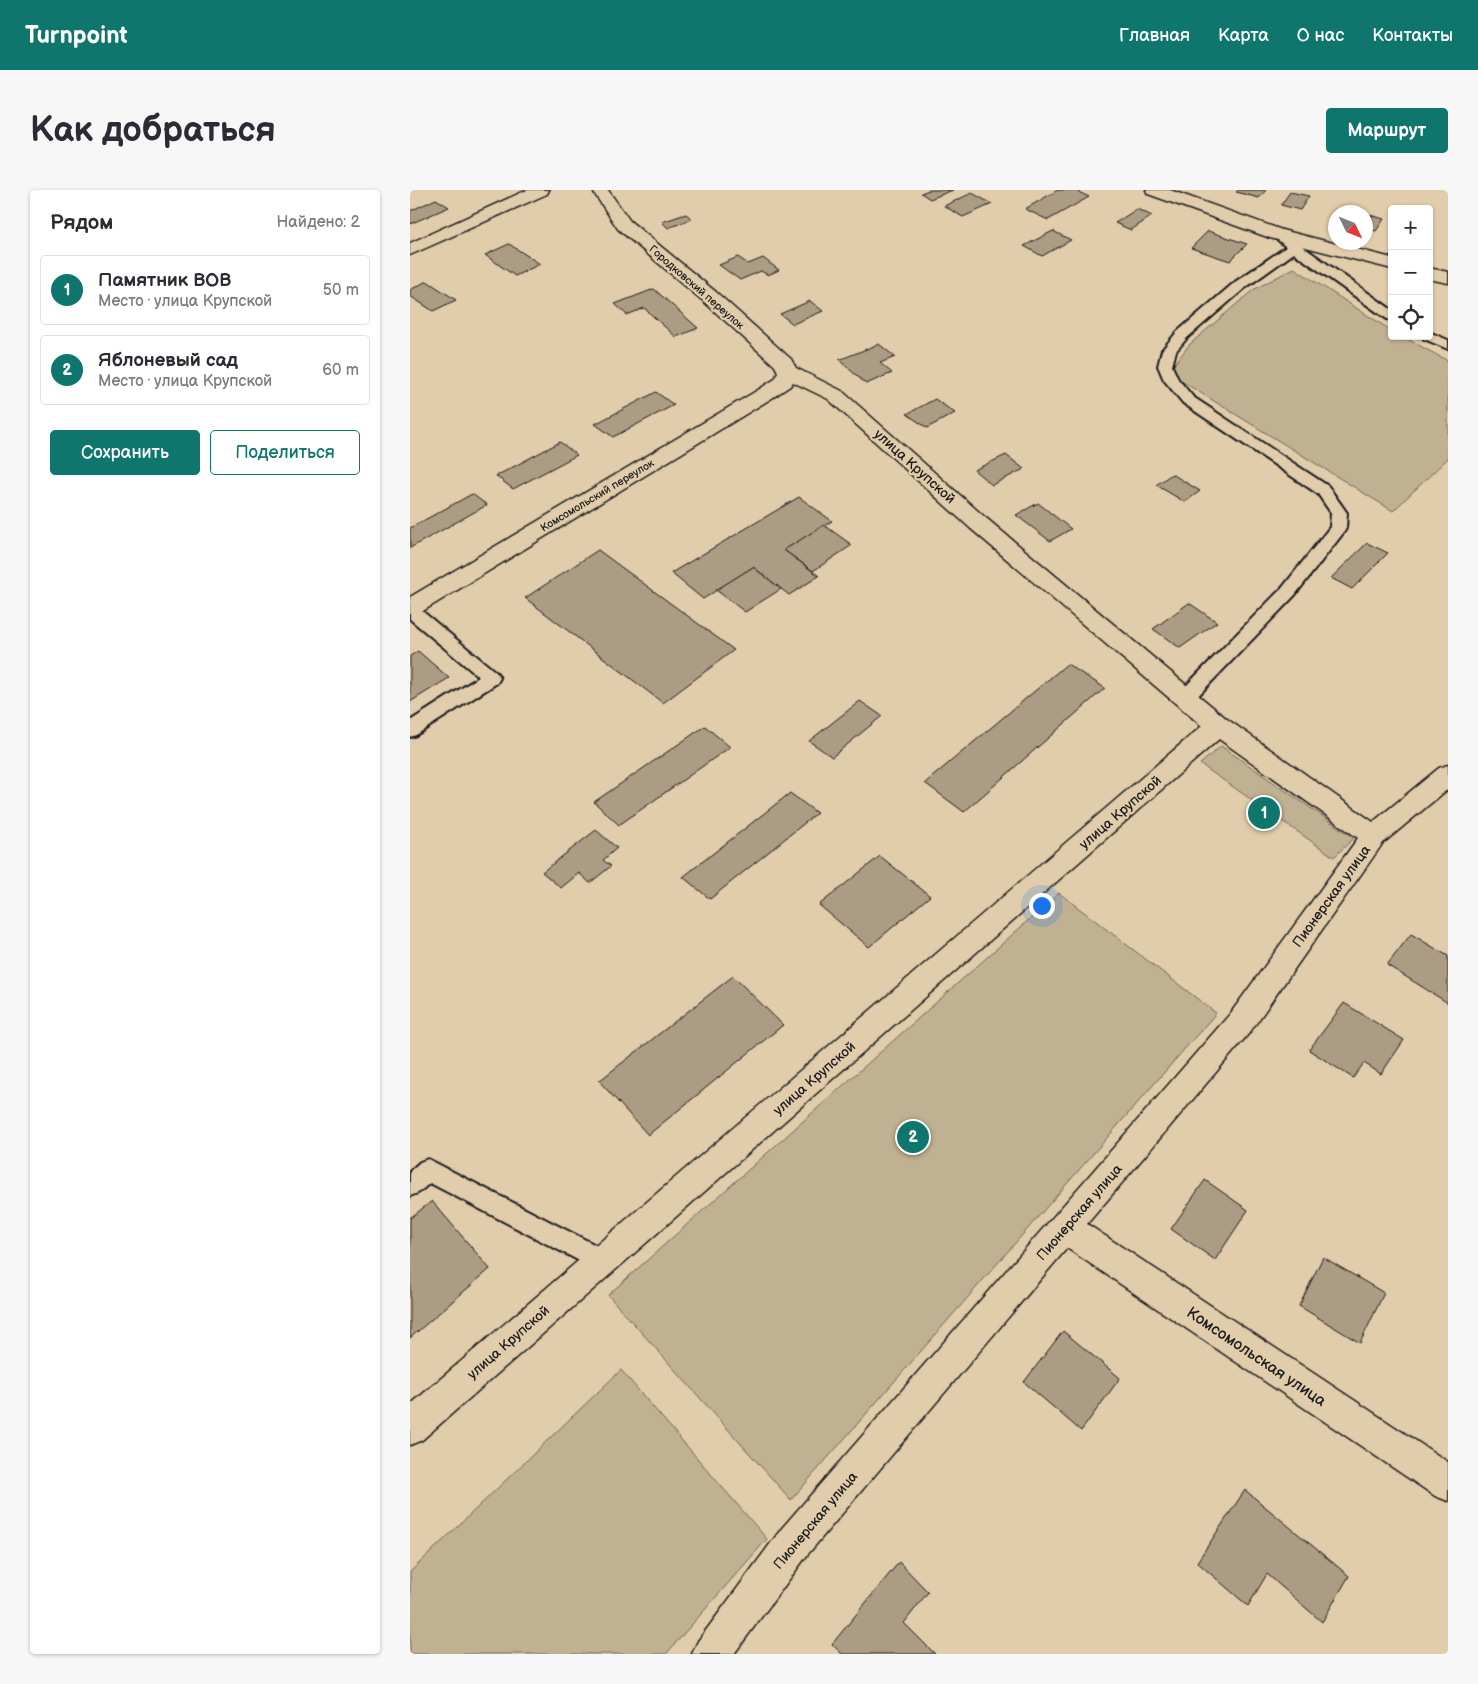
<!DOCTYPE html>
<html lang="ru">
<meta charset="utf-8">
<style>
:root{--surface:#fff;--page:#f7f7f7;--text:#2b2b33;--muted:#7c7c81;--line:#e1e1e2;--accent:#0f766e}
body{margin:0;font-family:"Balsamiq Sans",sans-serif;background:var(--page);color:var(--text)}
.controls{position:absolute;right:15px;top:15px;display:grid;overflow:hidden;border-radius:5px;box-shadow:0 1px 4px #0004}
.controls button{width:45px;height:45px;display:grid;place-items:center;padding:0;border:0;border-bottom:1px solid var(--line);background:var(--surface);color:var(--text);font:25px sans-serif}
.compass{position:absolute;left:918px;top:15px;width:45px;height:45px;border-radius:50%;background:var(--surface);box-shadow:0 1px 4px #0004;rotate:133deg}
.you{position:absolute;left:631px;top:715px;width:18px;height:18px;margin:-12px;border:4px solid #fff;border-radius:50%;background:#1a73e8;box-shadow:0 0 0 8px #1a73e833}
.badge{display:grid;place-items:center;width:32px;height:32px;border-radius:50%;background:var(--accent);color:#fff;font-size:16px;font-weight:700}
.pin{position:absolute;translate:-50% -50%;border:2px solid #fff;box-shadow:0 1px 5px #0006}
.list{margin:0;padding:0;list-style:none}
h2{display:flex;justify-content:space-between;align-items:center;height:65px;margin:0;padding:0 20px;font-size:21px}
h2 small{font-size:16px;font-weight:400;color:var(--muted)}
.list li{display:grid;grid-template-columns:32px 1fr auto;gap:15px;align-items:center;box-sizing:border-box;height:70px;margin:0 10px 10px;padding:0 10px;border:1px solid var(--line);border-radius:5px}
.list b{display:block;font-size:19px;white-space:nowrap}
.list p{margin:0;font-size:16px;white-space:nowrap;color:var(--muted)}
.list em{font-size:16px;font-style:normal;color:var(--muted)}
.actions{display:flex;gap:10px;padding:15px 20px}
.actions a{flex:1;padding:11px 0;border:1px solid var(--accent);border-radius:5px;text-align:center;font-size:18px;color:var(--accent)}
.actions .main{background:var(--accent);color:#fff}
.icon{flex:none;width:28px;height:28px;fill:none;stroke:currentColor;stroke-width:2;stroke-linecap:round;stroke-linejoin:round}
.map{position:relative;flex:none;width:1038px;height:1464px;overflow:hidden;border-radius:5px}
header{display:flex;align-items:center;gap:30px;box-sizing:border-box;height:70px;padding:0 25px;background:var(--accent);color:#fff}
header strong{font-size:24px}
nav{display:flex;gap:28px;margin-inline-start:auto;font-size:18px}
.intro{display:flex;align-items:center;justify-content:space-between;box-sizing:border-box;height:120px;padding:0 30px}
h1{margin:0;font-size:35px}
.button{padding:12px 22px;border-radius:5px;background:var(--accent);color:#fff;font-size:18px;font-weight:700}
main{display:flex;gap:30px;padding:0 30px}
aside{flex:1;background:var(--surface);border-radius:5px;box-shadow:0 1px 4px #0004}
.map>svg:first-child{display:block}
</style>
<header>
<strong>Turnpoint</strong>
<nav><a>Главная</a><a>Карта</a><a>О нас</a><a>Контакты</a></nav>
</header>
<div class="intro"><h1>Как добраться</h1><a class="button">Маршрут</a></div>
<main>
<aside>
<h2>Рядом<small>Найдено: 2</small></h2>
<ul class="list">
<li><span class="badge">1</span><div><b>Памятник ВОВ</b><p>Место · улица Крупской</p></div><em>50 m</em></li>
<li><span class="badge">2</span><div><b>Яблоневый сад</b><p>Место · улица Крупской</p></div><em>60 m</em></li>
</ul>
<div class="actions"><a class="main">Сохранить</a><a>Поделиться</a></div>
</aside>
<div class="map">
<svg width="1038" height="1464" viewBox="0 0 1038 1464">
<rect width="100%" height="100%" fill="#e1cdab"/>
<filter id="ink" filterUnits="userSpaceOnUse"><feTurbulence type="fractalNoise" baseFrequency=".02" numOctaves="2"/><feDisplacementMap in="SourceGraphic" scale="10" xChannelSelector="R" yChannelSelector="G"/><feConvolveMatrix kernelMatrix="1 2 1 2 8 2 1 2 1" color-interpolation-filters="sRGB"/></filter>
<g filter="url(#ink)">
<g fill="#c0b193" stroke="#6e6658">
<polygon points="884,78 982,141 982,146 992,146 1038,171 1038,268 983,321 768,189 762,177 780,154 843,100"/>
<polygon points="811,556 944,648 924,667 790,574"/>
<polygon points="649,703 806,823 381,1310 198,1105"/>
<polygon points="211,1180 357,1349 256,1464 0,1464 0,1382"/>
</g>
<g fill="#ab9c83" stroke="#1c1c1c">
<polygon points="519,0 543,0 520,9 511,3"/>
<polygon points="648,0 664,0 679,7 638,30 615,19"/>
<polygon points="828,0 856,0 849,8 826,2"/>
<polygon points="880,2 899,6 890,20 871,15"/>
<polygon points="562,3 582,14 553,27 534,16"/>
<polygon points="26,9 39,17 0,34 0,21"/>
<polygon points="727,19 742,26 721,40 705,33"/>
<polygon points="276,24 282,29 258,38 252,32"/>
<polygon points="956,24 974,29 966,41 956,39"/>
<polygon points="643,41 661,50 632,66 614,56"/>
<polygon points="798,41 837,54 820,71 781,58"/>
<polygon points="99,54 130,74 105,86 75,65"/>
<polygon points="328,67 338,74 353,68 369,80 358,85 351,81 330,90 309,75"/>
<polygon points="17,91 46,110 23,121 0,106 0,100"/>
<polygon points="244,99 288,138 266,147 234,118 217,125 205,114"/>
<polygon points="400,111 413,121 383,134 370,124"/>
<polygon points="469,154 485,167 470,173 482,183 456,194 429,170"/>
<polygon points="246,202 264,215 203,247 185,234"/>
<polygon points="525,209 545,223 517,238 497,224"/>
<polygon points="150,252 167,265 103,299 86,286"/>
<polygon points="596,265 614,279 582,295 564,280"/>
<polygon points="762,284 790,301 775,312 746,295"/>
<polygon points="62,304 77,315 0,358 0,338"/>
<polygon points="389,307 422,331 374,360 409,386 379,405 343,377 293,409 261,383"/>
<polygon points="628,313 661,339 640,351 606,325"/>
<polygon points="414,335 442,355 403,381 374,360"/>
<polygon points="957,353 978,363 942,399 921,388"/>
<polygon points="188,360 324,460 253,513 115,408"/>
<polygon points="343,377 371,399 335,422 306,400"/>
<polygon points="779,413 807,432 770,458 743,439"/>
<polygon points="8,461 39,488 0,512 0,466"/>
<polygon points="657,474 695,498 554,622 515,593"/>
<polygon points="450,511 472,526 422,567 399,551"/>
<polygon points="295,536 320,557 209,635 184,612"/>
<polygon points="380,603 407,623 300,709 273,687"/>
<polygon points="186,640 207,658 193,670 201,676 180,693 169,683 151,698 132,682"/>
<polygon points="470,666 520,706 459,757 409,715"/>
<polygon points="1001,744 1038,766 1038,813 977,775"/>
<polygon points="323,786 373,835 238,945 189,891"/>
<polygon points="934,813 994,850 971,884 954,873 943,888 899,860"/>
<polygon points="795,990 838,1020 805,1070 761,1039"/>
<polygon points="22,1011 80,1079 0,1148 0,1028"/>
<polygon points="913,1067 974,1103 950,1153 889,1116"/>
<polygon points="653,1141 710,1188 671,1241 614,1192"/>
<polygon points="835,1300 939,1386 912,1432 857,1384 838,1416 787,1372"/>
<polygon points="489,1372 518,1402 494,1433 525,1464 432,1464 422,1454"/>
</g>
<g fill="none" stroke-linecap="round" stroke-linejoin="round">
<defs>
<g id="lane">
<polygon points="873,45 878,46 982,120 982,130 977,129 884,63 835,98 777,148 766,161 762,176 768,189 783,207 918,296 937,323 936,338 934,342 885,405 781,513 775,515 769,513 766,508 769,503 873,397 920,337 921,323 908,304 773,213 754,190 748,176 752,160 767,142 825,92 876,57 867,49"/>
<polygon points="1019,142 1038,150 1038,159 1014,149 1012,146 1019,146"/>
<polygon points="0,414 6,416 87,483 90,488 87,493 6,545 0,547 0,531 69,487 0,429"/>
<polygon points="18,969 201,1063 205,1071 201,1079 193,1083 185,1079 20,993 8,1003 0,1006 0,981 10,972"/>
</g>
<g id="street">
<polygon points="117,0 139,0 137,4 0,65 0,53"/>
<polygon points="182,0 198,0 220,31 306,102 381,169 386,178 432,201 576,328 817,529 963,632 1029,578 1038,575 1038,599 973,653 840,842 677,1034 1038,1272 1038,1311 1025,1306 657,1058 398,1364 324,1464 282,1464 288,1451 372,1338 820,824 948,648 809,549 12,1250 0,1255 0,1215 792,536 560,338 418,209 383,192 380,196 362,208 8,424 0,426 0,407 348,200 365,189 368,182 365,176 292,110 208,39"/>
<polygon points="736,0 760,0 872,40 982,68 982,79 860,48 738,4"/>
<polygon points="1019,78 1038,82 1038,93 1019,89"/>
</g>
</defs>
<use href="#lane" stroke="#1c1c1c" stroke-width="4"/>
<use href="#street" stroke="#1c1c1c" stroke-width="3"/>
<use href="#lane" fill="#e1cdab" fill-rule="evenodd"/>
<use href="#street" fill="#e1cdab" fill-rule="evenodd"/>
</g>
</g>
<g text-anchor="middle" stroke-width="4.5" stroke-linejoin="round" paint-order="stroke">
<g font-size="11" fill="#1c1c1c" stroke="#e1cdab">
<text transform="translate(287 97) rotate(41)" y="4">Городковский переулок</text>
<text transform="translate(187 305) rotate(-31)" y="4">Комсомольский переулок</text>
</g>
<g font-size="14" fill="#1c1c1c" stroke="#e1cdab">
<text transform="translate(505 276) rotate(42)" y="5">улица Крупской</text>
<text transform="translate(710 622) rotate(-41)" y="5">улица Крупской</text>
<text transform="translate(921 706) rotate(-54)" y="5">Пионерская улица</text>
<text transform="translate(404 888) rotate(-41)" y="5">улица Крупской</text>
<text transform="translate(669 1022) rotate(-49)" y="5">Пионерская улица</text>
<text transform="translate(98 1152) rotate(-41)" y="5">улица Крупской</text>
<text transform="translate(405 1330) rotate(-50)" y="5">Пионерская улица</text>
</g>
<g font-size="16" fill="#1c1c1c" stroke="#e1cdab">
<text transform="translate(847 1166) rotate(34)" y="6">Комсомольская улица</text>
</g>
</g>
</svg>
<div class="controls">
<button>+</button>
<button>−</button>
<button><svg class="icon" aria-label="locate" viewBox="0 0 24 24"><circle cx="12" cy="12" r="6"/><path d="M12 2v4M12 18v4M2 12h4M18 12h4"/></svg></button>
</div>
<svg class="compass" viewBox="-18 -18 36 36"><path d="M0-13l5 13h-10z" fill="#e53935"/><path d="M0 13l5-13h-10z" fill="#7c7c81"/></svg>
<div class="you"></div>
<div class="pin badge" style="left:854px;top:623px">1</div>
<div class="pin badge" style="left:503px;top:947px">2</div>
</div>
</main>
